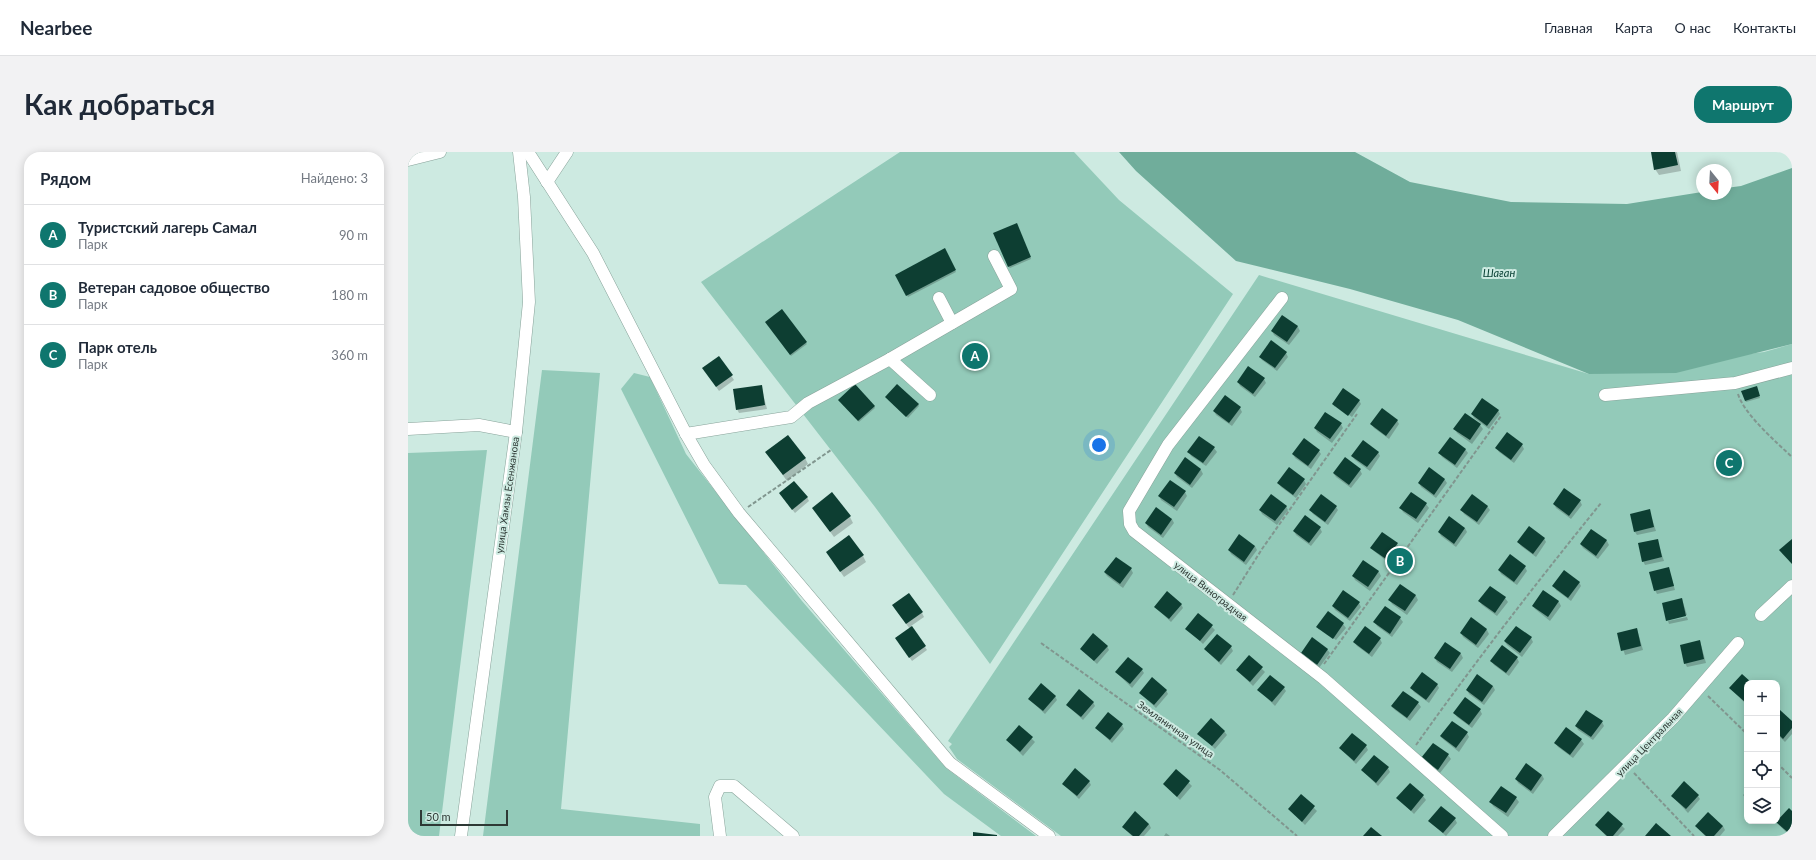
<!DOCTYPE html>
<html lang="ru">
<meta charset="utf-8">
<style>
:root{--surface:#fff;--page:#f2f2f3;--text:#1f2937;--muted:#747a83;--line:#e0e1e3;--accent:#0f766e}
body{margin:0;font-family:Lato,sans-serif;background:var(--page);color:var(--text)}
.controls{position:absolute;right:12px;bottom:12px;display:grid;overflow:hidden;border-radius:8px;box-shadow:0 2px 10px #0003}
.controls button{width:36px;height:36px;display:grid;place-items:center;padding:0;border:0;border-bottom:1px solid var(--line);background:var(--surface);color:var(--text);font:20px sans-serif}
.compass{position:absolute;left:1288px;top:12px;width:36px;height:36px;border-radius:50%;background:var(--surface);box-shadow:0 2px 10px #0003;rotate:162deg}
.scale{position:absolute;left:12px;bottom:10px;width:88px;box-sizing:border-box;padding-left:4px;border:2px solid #2e3935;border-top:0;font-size:11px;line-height:14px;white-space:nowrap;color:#2e3935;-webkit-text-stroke:3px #cdeae1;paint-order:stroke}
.you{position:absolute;left:691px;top:293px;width:14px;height:14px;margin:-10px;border:3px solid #fff;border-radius:50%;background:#1a73e8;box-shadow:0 0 0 6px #1a73e833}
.badge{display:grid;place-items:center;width:26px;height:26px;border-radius:50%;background:var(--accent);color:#fff;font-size:13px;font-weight:700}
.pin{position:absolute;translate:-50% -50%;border:2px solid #fff;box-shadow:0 1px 4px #0006}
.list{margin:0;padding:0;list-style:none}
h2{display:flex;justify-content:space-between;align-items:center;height:52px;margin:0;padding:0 16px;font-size:17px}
h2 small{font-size:13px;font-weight:400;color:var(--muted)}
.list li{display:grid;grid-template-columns:26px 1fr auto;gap:12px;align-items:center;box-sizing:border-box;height:60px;padding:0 16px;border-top:1px solid var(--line)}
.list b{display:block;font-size:15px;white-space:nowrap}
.list p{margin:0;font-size:13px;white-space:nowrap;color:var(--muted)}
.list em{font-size:13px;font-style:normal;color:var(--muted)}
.icon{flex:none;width:22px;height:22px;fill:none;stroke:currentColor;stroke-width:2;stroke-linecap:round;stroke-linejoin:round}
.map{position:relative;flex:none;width:1384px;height:684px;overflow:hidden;border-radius:16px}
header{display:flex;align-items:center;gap:24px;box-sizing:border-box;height:56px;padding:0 20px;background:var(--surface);border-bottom:1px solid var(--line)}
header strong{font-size:19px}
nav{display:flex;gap:22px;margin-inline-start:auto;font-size:14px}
.intro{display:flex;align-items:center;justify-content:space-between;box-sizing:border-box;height:96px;padding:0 24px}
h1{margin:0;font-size:28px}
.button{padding:10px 18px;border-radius:16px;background:var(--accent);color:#fff;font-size:14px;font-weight:700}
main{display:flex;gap:24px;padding:0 24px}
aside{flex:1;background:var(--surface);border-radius:16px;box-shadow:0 2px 10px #0003}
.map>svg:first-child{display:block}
</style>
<header>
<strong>Nearbee</strong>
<nav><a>Главная</a><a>Карта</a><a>О нас</a><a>Контакты</a></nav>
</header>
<div class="intro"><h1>Как добраться</h1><a class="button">Маршрут</a></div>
<main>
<aside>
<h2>Рядом<small>Найдено: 3</small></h2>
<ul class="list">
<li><span class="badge">A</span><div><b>Туристский лагерь Самал</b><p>Парк</p></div><em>90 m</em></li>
<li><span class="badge">B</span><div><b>Ветеран садовое общество</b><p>Парк</p></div><em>180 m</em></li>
<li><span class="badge">C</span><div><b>Парк отель</b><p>Парк</p></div><em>360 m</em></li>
</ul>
</aside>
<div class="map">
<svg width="1384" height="684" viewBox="0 0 1384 684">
<rect width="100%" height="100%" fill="#cdeae1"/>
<g fill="#93cab9" fill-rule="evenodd">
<polygon points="492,0 666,0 711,48 825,142 582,512 467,355 293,130"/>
<path d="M 851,123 L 1181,222 L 1356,200 L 1384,192 L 1384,684 L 653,684 L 549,607 L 541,595 L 544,592 L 540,589 ZM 1339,531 L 1369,531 L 1369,669 L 1339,669 Z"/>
<polygon points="134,218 192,221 153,657 292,672 292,684 75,684"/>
<polygon points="226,221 242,225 278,302 394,449 538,616 628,684 593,684 536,642 338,433 311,432 213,237"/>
<polygon points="79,298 31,684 0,684 0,301"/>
</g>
<polygon fill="#70ad9b" points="711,0 947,0 1002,30 1103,50 1219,52 1294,40 1294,42 1318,42 1318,36 1333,34 1384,16 1384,192 1268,221 1181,222 1050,168 942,137 828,109 728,19"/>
<g fill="#0003">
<polygon points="1244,0 1269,0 1273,19 1251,23 1247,17"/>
<polygon points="608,72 623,107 602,116 601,115"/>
<polygon points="536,98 548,120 500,145 488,123"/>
<polygon points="874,164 890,175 892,179 881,193 866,183 864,179"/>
<polygon points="358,170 398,191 399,192 383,204"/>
<polygon points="878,201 880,205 869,219 854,208 852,205"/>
<polygon points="311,205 326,228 311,239 298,220"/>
<polygon points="856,227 858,231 847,245 832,234 830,230"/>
<polygon points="353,234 359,257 331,261 329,257"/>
<polygon points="1349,237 1352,246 1338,250 1337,248"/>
<polygon points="478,245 510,252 511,254 500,266"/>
<polygon points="951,248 953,252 944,265 927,253 927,255 925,252"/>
<polygon points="432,249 466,254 467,256 451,270"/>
<polygon points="832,256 834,260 824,274 808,263 806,259"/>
<polygon points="1090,258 1092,262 1081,277 1066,266 1064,262"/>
<polygon points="1057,262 1072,273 1075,277 1064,292 1049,281 1047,277"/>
<polygon points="989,268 991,272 981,287 966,276 963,272"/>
<polygon points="933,272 935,276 924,291 909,280 907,276"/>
<polygon points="791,285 806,296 809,300 798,314 783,304 781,300"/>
<polygon points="1114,293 1116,297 1106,311 1091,300 1088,296"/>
<polygon points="1057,297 1060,301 1049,316 1034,305 1032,301"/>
<polygon points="911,299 913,302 903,317 887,306 885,302"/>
<polygon points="970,300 972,304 962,319 947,308 944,304"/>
<polygon points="359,301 397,306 400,312 379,329"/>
<polygon points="777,307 793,318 795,322 784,336 769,325 767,321"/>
<polygon points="1022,317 1037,328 1039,331 1028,346 1013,335 1011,331"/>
<polygon points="952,318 954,322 943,336 928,325 926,322"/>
<polygon points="896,328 898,332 888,346 873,335 870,331"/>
<polygon points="777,340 779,344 769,359 753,348 751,344"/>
<polygon points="1003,341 1018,352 1021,356 1010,371 995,360 993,356"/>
<polygon points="372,342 399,345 401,349 387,361"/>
<polygon points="1172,349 1174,353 1163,367 1148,356 1146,352"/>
<polygon points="878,354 880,358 869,373 854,362 852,358"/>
<polygon points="1079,354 1082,358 1071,373 1056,362 1054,358"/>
<polygon points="928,355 930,358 920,373 905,362 902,358"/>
<polygon points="1241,358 1248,379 1229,383 1227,380"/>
<polygon points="409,362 442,365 445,371 426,385"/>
<polygon points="764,367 766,371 755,386 740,375 738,371"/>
<polygon points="912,376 914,380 903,394 888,383 886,379"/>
<polygon points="1057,376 1059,380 1048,395 1033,384 1031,380"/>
<polygon points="1183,378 1199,389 1201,393 1190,407 1175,396 1173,393"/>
<polygon points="974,381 989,392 991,396 981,411 966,399 963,396"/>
<polygon points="1136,386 1138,390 1128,405 1113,394 1110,390"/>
<polygon points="1249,388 1256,409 1237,413 1235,409"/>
<polygon points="847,394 849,398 838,413 823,402 821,398"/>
<polygon points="455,404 458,410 436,425 423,406"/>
<polygon points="955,409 971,420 973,424 962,439 947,428 945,424"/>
<polygon points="1117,415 1119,419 1109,433 1093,422 1091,418"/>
<polygon points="723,417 725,421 715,436 699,424 697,421"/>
<polygon points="1261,417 1267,438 1249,442 1247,438"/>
<polygon points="1171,430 1173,434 1163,449 1148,438 1146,434"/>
<polygon points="992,433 1008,444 1010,448 999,463 984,452 982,448"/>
<polygon points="1082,435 1097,446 1100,450 1089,464 1074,453 1072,450"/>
<polygon points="1136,439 1151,450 1153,454 1142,469 1127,457 1125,454"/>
<polygon points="1274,447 1279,463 1259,468"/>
<polygon points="951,451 953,455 942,469 927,458 925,454"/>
<polygon points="773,452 775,456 763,470 747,455"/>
<polygon points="977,455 992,466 995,470 984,485 969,474 967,470"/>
<polygon points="487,457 514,461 516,465 503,474 519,498 504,509 491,490 502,477"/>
<polygon points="791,462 807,478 795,492 779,477"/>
<polygon points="1279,465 1280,468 1261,472 1260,469"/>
<polygon points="1063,467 1079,478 1081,482 1070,496 1055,485 1053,481"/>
<polygon points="935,472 938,476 928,488 911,476 911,478 910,475"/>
<polygon points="1229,477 1235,498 1217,503 1210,481"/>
<polygon points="1123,486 1125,490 1114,505 1099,493 1097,490"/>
<polygon points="972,487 974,491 964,505 949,494 946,490"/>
<polygon points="1292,489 1298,511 1279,515 1277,511"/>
<polygon points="1037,491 1053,502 1055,506 1044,520 1029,510 1027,506"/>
<polygon points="699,494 701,498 689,512 673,497"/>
<polygon points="823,495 825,499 813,513 797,497"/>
<polygon points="919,497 922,501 911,516 896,505 894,501"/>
<polygon points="841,504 857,520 845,534 829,518"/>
<polygon points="1109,506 1111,510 1101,524 1086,513 1083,509"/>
<polygon points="734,518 736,521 724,536 708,520"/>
<polygon points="1334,523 1343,531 1339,531 1339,553 1322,536"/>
<polygon points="1029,532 1031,536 1021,551 1006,540 1003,536"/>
<polygon points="1085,534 1087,538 1076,553 1061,542 1059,538"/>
<polygon points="876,536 878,539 867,554 851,538"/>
<polygon points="758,538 760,542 748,556 732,541"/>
<polygon points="647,544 649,548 637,562 621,547"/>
<polygon points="685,550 687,554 675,568 659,553"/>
<polygon points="1010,551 1013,555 1002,569 987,558 984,555"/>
<polygon points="1072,558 1074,562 1064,576 1049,565 1046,561"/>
<polygon points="1369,563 1384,570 1384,582 1377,590 1369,582"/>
<polygon points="1194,570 1196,574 1185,588 1170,578 1168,574"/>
<polygon points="714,573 716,577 704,591 688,576"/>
<polygon points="611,574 627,590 615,604 599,588"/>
<polygon points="816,579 819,583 807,597 791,582"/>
<polygon points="1059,581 1061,585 1051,600 1036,588 1033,585"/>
<polygon points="1173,588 1176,592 1165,606 1150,595 1147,591"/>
<polygon points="1025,592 1040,603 1043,607 1032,621 1017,610"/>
<polygon points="958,594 960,598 948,612 933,597"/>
<polygon points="980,616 982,620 970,634 954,618"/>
<polygon points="768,618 784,634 772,648 756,632"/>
<polygon points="1134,623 1136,627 1125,642 1110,631 1108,627"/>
<polygon points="681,629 683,633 671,647 655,632"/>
<polygon points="1093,635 1108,646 1111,650 1100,665 1085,654 1083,650"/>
<polygon points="1339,639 1339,649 1335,643"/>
<polygon points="893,643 909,659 897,673 881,657"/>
<polygon points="1015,644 1018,648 1006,662 990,646"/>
<polygon points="1264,644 1290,644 1292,647 1280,661"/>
<polygon points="1200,660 1217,677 1210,684 1198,684 1188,673"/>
<polygon points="1384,660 1384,684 1382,684 1369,671"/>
<polygon points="1047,667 1049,671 1038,684 1021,669"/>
<polygon points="741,672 743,676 736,684 724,684 715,675"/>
<polygon points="1288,674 1315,674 1317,678 1312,684 1297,684"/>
<polygon points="758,681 762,684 756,684"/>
</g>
<g fill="#0d3e32">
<polygon points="1243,0 1267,0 1270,13 1246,18"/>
<polygon points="609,71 623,105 600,115 585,81"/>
<polygon points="537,96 548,118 498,144 487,123"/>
<polygon points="374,157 399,190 382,203 357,170"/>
<polygon points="874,163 890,174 879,190 863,179"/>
<polygon points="863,188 879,200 867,216 851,205"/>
<polygon points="311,204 325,223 308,235 294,216"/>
<polygon points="840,214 857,226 845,242 829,230"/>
<polygon points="447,232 467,254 450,269 430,248"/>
<polygon points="489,232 511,252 498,265 477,245"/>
<polygon points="354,233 357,253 328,258 325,237"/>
<polygon points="1349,234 1352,244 1337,249 1333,239"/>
<polygon points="935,236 952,248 940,264 924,252"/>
<polygon points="817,243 833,255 821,271 805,259"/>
<polygon points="1074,246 1091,258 1079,274 1063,262"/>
<polygon points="974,256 990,268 978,284 962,272"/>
<polygon points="917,260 934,271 922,287 906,276"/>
<polygon points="1057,261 1073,272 1062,288 1045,277"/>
<polygon points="1099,280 1115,292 1103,308 1087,296"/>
<polygon points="380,283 398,306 375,323 357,300"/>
<polygon points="791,284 807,295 795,311 779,300"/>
<polygon points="1042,285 1058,297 1047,313 1030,301"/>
<polygon points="896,286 912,298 900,314 884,302"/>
<polygon points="955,288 971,300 959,315 943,304"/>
<polygon points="777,305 793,317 782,333 766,321"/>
<polygon points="937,305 953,317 941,333 925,321"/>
<polygon points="881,315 897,327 885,343 869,331"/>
<polygon points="1021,315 1037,327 1026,343 1010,331"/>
<polygon points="762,328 778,339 766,355 750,344"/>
<polygon points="386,329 400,345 384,358 371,341"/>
<polygon points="1156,336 1173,348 1161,364 1145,352"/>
<polygon points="424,340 443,364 422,380 404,356"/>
<polygon points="1003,340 1019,351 1008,367 991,356"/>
<polygon points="863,342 879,354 867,369 851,358"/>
<polygon points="913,342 929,354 917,370 901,358"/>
<polygon points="1064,342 1080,354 1069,370 1052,358"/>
<polygon points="748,355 764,367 753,383 737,371"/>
<polygon points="1242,357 1246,375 1226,380 1222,362"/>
<polygon points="897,363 913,375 901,391 885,379"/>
<polygon points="1041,364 1057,376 1046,392 1030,380"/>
<polygon points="1121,374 1137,386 1125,402 1109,390"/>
<polygon points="1183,377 1199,388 1188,404 1172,392"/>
<polygon points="974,380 990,391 978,407 962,396"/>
<polygon points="831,382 847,394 836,410 820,398"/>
<polygon points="441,383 456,403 432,420 418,400"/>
<polygon points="1250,387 1254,405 1234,410 1230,391"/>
<polygon points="1384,387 1384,412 1371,398"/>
<polygon points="1102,402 1118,414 1106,430 1090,418"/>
<polygon points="708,405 724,416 712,432 696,420"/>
<polygon points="955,408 971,419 960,435 944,424"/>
<polygon points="1261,415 1266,434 1246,439 1241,420"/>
<polygon points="1156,418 1172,430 1160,446 1144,434"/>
<polygon points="992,432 1008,443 997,459 980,448"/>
<polygon points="1082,434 1098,445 1087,461 1070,449"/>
<polygon points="935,438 952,450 940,466 924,454"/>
<polygon points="1135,438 1151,449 1140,465 1124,454"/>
<polygon points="759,439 774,452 761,467 746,455"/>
<polygon points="501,441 515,460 498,472 484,453"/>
<polygon points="1274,446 1278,464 1258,469 1254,451"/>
<polygon points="977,454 993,465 982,482 965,470"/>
<polygon points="920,459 936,471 925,487 908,475"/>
<polygon points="790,461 805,473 792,489 777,477"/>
<polygon points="1063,465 1079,477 1068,493 1052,481"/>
<polygon points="504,474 518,494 501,506 487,486"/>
<polygon points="957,474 973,486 961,502 945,490"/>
<polygon points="1108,474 1124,485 1112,501 1096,489"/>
<polygon points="1229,476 1233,494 1213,499 1209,481"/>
<polygon points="685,481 700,494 686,509 672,497"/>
<polygon points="809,482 824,494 811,510 796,497"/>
<polygon points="904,485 920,497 909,513 893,501"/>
<polygon points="1292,488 1296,507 1276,512 1272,493"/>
<polygon points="1037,490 1053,501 1042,517 1026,506"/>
<polygon points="1094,493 1110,505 1098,521 1082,509"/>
<polygon points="841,503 855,515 842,530 828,518"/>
<polygon points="720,505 735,517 722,532 707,520"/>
<polygon points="1014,520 1030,532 1018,548 1002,536"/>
<polygon points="1069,522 1085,534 1074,550 1058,538"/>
<polygon points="1334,522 1344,531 1339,531 1339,547 1337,550 1321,536"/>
<polygon points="862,523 877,535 864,550 849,538"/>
<polygon points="744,525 759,538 746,553 731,541"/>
<polygon points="633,531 648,544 635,559 620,547"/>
<polygon points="671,537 686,550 673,565 658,553"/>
<polygon points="995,539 1011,550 999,566 983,554"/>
<polygon points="1057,545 1073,557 1061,573 1045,561"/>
<polygon points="1178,558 1195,569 1183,585 1167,574"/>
<polygon points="1372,558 1384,569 1384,576 1375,587 1369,581 1369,562"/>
<polygon points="700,560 715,572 702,588 687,576"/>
<polygon points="803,566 817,579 804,594 789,582"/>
<polygon points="1044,569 1060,580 1048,596 1032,584"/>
<polygon points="611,573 625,585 612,600 598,588"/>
<polygon points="1158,575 1174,587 1162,603 1146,591"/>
<polygon points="944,581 959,593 946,609 931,596"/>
<polygon points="1025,591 1041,602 1030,618 1013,606"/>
<polygon points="966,603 981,615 968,631 953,618"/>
<polygon points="1118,611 1134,623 1123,639 1107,627"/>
<polygon points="667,616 682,629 669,644 654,632"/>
<polygon points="768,617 782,629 769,645 755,632"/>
<polygon points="1276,629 1291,643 1278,657 1263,644"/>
<polygon points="1002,631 1016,643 1003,659 988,646"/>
<polygon points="1093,634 1109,645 1098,661 1081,650"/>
<polygon points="893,642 907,654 894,670 880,657"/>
<polygon points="1033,654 1048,666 1035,681 1020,669"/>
<polygon points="1381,656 1384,659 1384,684 1368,670"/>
<polygon points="727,659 741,672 731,684 725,684 714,675"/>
<polygon points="1200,659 1215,672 1205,684 1199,684 1187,673"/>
<polygon points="1300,660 1315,674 1306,684 1298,684 1287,674"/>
<polygon points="1248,671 1263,684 1237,684"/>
<polygon points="963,675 974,684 955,684"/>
<polygon points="565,680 589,683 589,684 565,684"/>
</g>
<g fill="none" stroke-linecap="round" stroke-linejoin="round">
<defs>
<g id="minor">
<polyline points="120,0 185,101 278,282 296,313 331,361 542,611 641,684"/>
<polyline points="0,8 32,0"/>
<polyline points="139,30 159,0"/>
<polyline points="531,146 544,171"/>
<polyline points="874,146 760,293 721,359 722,372 726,379 915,526 1094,684"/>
<polyline points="482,207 522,243"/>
<polyline points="1197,243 1327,231 1384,216"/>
<polyline points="0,277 71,273 108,280"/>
<polyline points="278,282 383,265 400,251 482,207 603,137 586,104"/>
<polyline points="1353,463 1384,434"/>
<polyline points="53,684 108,280 121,150 116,45 111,0"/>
<polyline points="312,684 307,645 312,634 326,634 385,684"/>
<polyline points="1146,684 1265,566 1330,491"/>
</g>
</defs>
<use href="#minor" stroke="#88a39a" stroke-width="13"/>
<g stroke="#81968f" stroke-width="2" stroke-dasharray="4 2" stroke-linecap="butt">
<path d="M 1330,242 C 1336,262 1368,290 1384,305"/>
<polyline points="340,355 423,298"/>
<polyline points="825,443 854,397 949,262"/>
<polyline points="633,491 812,618 889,684"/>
<polyline points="916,512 1093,264"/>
<polyline points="1300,544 1339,582"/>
<path d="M 1008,593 C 1067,510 1129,430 1193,351"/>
<polyline points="1369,611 1384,626"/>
<polyline points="1226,621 1286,684"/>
</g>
<use href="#minor" stroke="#fff" stroke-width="12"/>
</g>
<g text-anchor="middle" stroke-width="4" stroke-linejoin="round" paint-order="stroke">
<g font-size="10" fill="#2e3935" stroke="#cdeae1">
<text transform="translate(99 343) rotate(-82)" y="4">улица Хамзы Есенжанова</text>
<text transform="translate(803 439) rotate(38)" y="4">улица Виноградная</text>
<text transform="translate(768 577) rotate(35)" y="4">Земляничная улица</text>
<text transform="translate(1241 590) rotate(-46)" y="4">улица Центральная</text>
</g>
<g font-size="11" font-style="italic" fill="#073f33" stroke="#cdeae1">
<text x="1091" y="125">Шаған</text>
</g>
</g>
</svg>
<div class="controls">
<button>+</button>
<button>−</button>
<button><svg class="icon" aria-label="locate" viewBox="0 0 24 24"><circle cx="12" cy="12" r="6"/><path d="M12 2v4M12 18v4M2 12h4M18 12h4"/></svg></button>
<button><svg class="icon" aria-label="layers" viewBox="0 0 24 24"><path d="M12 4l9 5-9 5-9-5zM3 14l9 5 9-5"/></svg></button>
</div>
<svg class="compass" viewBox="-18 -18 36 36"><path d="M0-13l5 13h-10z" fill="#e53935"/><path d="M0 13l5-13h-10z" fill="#747a83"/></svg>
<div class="scale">50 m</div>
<div class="you"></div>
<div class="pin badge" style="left:567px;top:204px">A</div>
<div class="pin badge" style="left:992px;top:409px">B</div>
<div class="pin badge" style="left:1321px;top:311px">C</div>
</div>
</main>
